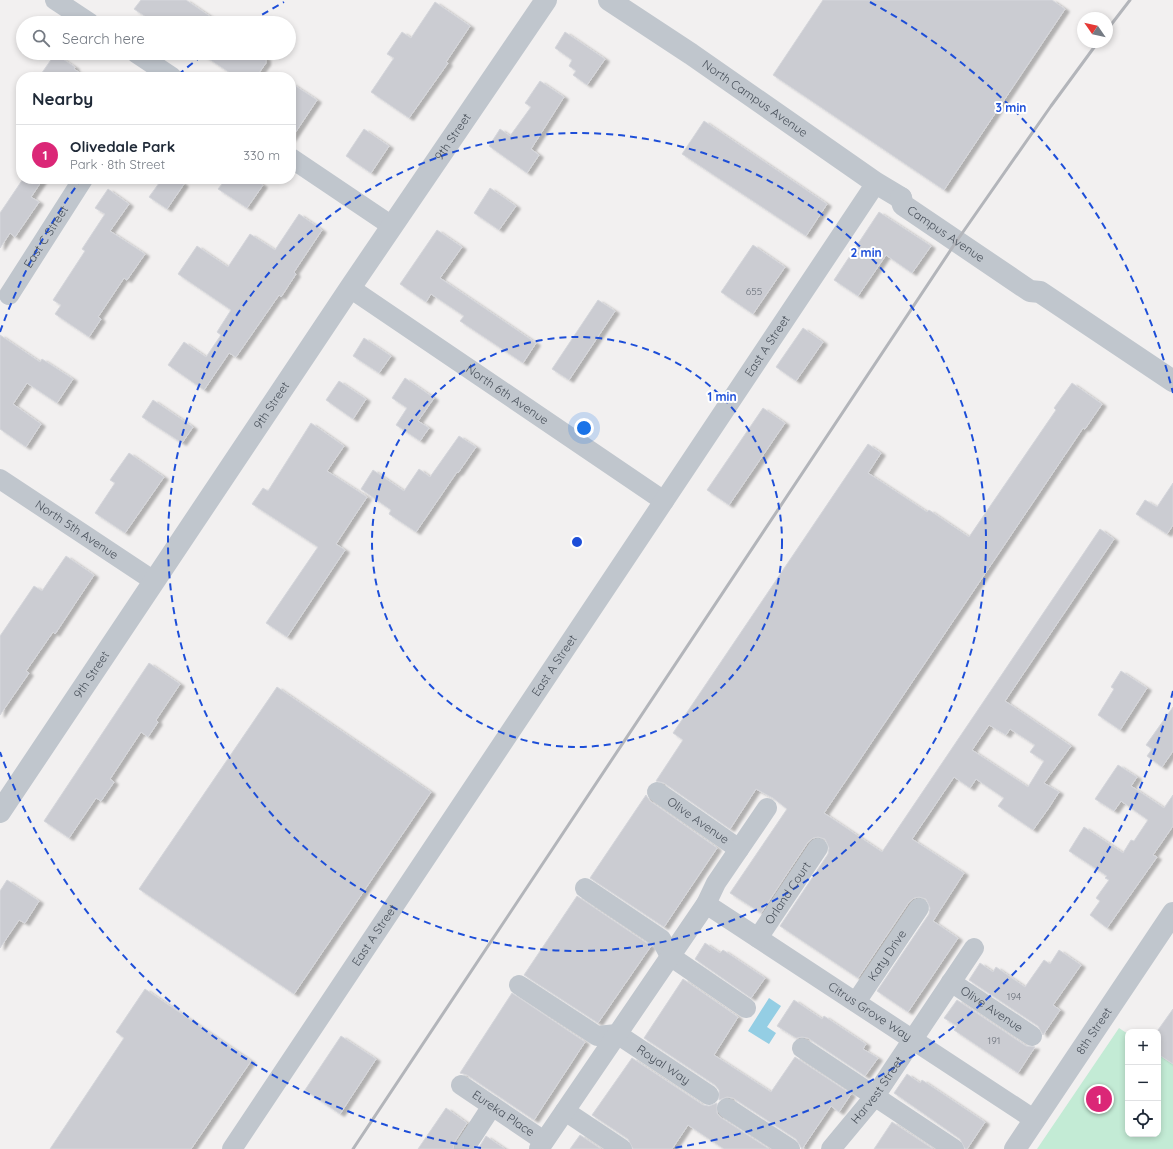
<!DOCTYPE html>
<meta charset="utf-8">
<style>
:root{--surface:#fff;--page:#f2f2f3;--text:#1f2937;--muted:#747a83;--line:#e0e1e3;--accent:#db2777}
body{margin:0;font-family:Quicksand,sans-serif;background:var(--page);color:var(--text)}
.controls{position:absolute;right:12px;bottom:12px;display:grid;overflow:hidden;border-radius:8px;box-shadow:0 2px 6px #0003}
.controls button{width:36px;height:36px;display:grid;place-items:center;padding:0;border:0;border-bottom:1px solid var(--line);background:var(--surface);color:var(--text);font:20px sans-serif}
.compass{position:absolute;left:1077px;top:12px;width:36px;height:36px;border-radius:50%;background:var(--surface);box-shadow:0 2px 6px #0003;rotate:304deg}
.you{position:absolute;left:584px;top:428px;width:14px;height:14px;margin:-10px;border:3px solid #fff;border-radius:50%;background:#1a73e8;box-shadow:0 0 0 6px #1a73e833}
.badge{display:grid;place-items:center;width:26px;height:26px;border-radius:50%;background:var(--accent);color:#fff;font-size:13px;font-weight:700}
.pin{position:absolute;translate:-50% -50%;border:2px solid #fff;box-shadow:0 1px 4px #0006}
.list{margin:0;padding:0;list-style:none}
h2{display:flex;justify-content:space-between;align-items:center;height:52px;margin:0;padding:0 16px;font-size:17px}
h2 small{font-size:13px;font-weight:400;color:var(--muted)}
.list li{display:grid;grid-template-columns:26px 1fr auto;gap:12px;align-items:center;box-sizing:border-box;height:60px;padding:0 16px;border-top:1px solid var(--line)}
.list b{display:block;font-size:15px;white-space:nowrap}
.list p{margin:0;font-size:13px;white-space:nowrap;color:var(--muted)}
.list em{font-size:13px;font-style:normal;color:var(--muted)}
.icon{flex:none;width:22px;height:22px;fill:none;stroke:currentColor;stroke-width:2;stroke-linecap:round;stroke-linejoin:round}
.map{position:relative;flex:none;width:1173px;height:1149px;overflow:hidden}
.search{position:absolute;background:var(--surface);box-shadow:0 2px 6px #0003;left:16px;top:16px;width:280px;height:44px;display:flex;align-items:center;gap:10px;box-sizing:border-box;padding:0 14px;border-radius:22px;color:var(--muted);font-size:15px}
.panel{position:absolute;background:var(--surface);box-shadow:0 2px 6px #0003;left:16px;top:72px;width:280px;height:112px;border-radius:16px}
.map>svg:first-child{display:block}
</style>
<div class="map">
<svg width="1173" height="1149" viewBox="0 0 1173 1149">
<defs>
<filter id="shadow"><feDropShadow dx="4.5" dy="2.5" stdDeviation="1" flood-color="#0004"/></filter>
</defs>
<rect width="100%" height="100%" fill="#f2f0f0"/>
<polygon fill="#c3ebd5" points="1119,1028 1128,1034 1128,1134 1158,1134 1158,1054 1173,1064 1173,1149 1037,1149"/>
<polygon fill="#94cee4" points="769,998 781,1006 767,1027 776,1033 769,1044 748,1031"/>
<g fill="#cbccd2" stroke="#d5d6db" fill-rule="evenodd" filter="url(#shadow)">
<polygon points="141,0 186,0 220,23 155,23 134,9"/>
<polygon points="823,0 1052,0 1065,9 944,190 773,75"/>
<polygon points="435,2 470,26 446,62 448,63 409,118 371,92 394,58 387,54 402,32 411,38"/>
<polygon points="565,32 605,59 587,85 573,75 576,71 569,66 572,60 555,48"/>
<polygon points="200,53 258,53 266,58 266,63 256,77 236,77"/>
<polygon points="55,54 75,67 74,69 86,77 39,77"/>
<polygon points="540,81 564,97 531,149 539,155 527,173 489,146 500,129 510,136 531,107 525,103"/>
<polygon points="291,83 317,100 291,139"/>
<polygon points="704,121 827,204 806,236 682,154"/>
<polygon points="364,129 389,146 371,173 346,156"/>
<polygon points="23,179 43,179 31,197 39,202 15,237 10,233 0,248 0,213"/>
<polygon points="162,179 177,179 184,184 167,209 149,197"/>
<polygon points="226,179 254,179 263,185 247,208 218,189"/>
<polygon points="490,188 516,206 499,230 474,213"/>
<polygon points="108,189 129,204 110,231 145,254 127,280 124,278 98,317 101,319 89,337 55,314 61,305 53,300 85,251 82,249 105,214 95,208"/>
<polygon points="879,212 931,246 912,273 886,255 858,296 834,280"/>
<polygon points="299,214 322,230 294,272 296,274 281,297 279,295 236,357 229,353 204,390 168,365 184,342 206,357 221,335 217,332 231,310 178,274 197,246 228,267 250,234 275,250"/>
<polygon points="437,230 462,247 440,278 536,343 523,363 460,321 464,316 431,294 426,302 400,284"/>
<polygon points="753,245 785,267 753,314 721,292"/>
<polygon points="598,300 615,311 569,380 552,369"/>
<polygon points="803,328 823,342 796,381 776,367"/>
<polygon points="0,335 40,362 42,359 73,379 57,403 27,383 13,404 41,424 26,447 0,429"/>
<polygon points="364,338 391,356 379,373 353,356"/>
<polygon points="405,378 434,398 418,421 429,428 420,441 396,425 407,408 392,398"/>
<polygon points="339,381 366,399 353,419 326,400"/>
<path d="M 1072,383 L 1102,404 L 1085,429 L 1083,428 L 824,813 L 882,852 L 1100,529 L 1114,539 L 1005,701 L 1071,746 L 1044,783 L 1059,792 L 1048,809 L 1033,830 L 998,806 L 1004,798 L 976,779 L 970,788 L 954,777 L 912,839 L 964,873 L 933,921 L 958,938 L 908,1012 L 877,991 L 929,914 L 930,908 L 926,899 L 919,897 L 914,898 L 909,902 L 858,978 L 780,926 L 828,854 L 829,848 L 825,839 L 818,837 L 813,838 L 808,842 L 761,913 L 730,893 L 787,809 L 773,798 L 756,789 L 730,829 L 664,783 L 656,781 L 683,740 L 673,733 L 868,444 L 881,453 L 868,473 L 927,512 L 929,510 L 969,537 L 1056,410 L 1054,408 ZM 989,725 L 1006,735 L 1010,729 L 1035,745 L 1030,752 L 1044,761 L 1028,787 L 972,750 Z"/>
<polygon points="153,400 193,427 182,443 142,417"/>
<polygon points="763,408 785,423 729,505 707,490"/>
<polygon points="311,423 344,446 327,471 367,497 336,544 345,550 287,637 266,623 318,547 252,504 263,488 268,491"/>
<polygon points="459,436 476,447 458,473 457,472 416,532 389,514 391,510 361,489 373,470 404,491 419,469 430,477"/>
<polygon points="129,453 164,477 125,533 95,513 115,483 110,480"/>
<polygon points="1173,483 1173,525 1167,534 1136,514 1145,500 1157,507"/>
<polygon points="66,556 94,575 55,634 53,632 26,671 29,673 0,715 0,636 34,586 42,591"/>
<polygon points="149,663 180,684 156,720 158,722 148,737 141,732 110,779 114,782 101,801 96,798 69,838 44,821"/>
<polygon points="1121,671 1147,688 1120,730 1098,715 1114,689 1111,687"/>
<polygon points="277,687 431,792 294,994 139,889"/>
<polygon points="1173,707 1173,751 1162,767 1147,756 1152,749 1146,745"/>
<polygon points="1118,765 1137,777 1131,786 1164,808 1173,795 1173,826 1153,855 1157,857 1107,928 1090,915 1100,901 1096,898 1109,880 1105,878 1107,876 1069,851 1084,827 1123,853 1131,840 1134,841 1148,820 1121,801 1114,811 1095,799"/>
<polygon points="646,795 650,801 717,848 664,927 590,878"/>
<polygon points="7,880 39,901 25,923 19,920 0,948 0,891"/>
<polygon points="577,896 651,946 598,1023 524,975"/>
<polygon points="705,943 720,953 723,950 765,978 751,998 695,959"/>
<polygon points="1059,950 1081,965 1053,1005 1060,1010 1043,1035 1038,1026 969,980 980,963 993,972 996,967 1025,987 1044,960 1050,964"/>
<polygon points="683,979 738,1017 714,1055 771,1092 795,1057 851,1094 839,1112 831,1106 802,1149 796,1139 733,1098 727,1097 719,1100 719,1090 715,1085 644,1038"/>
<polygon points="145,989 251,1061 191,1149 50,1149 124,1038 116,1032"/>
<polygon points="512,993 585,1042 534,1120 467,1075 460,1073"/>
<polygon points="794,1000 822,1019 824,1016 866,1044 863,1049 878,1058 865,1076 808,1038 802,1037 796,1038 777,1026"/>
<polygon points="957,1000 1026,1046 1035,1047 1018,1073 954,1030 957,1026 944,1018"/>
<polygon points="1173,1009 1173,1064 1158,1054 1158,1030"/>
<polygon points="341,1036 376,1059 340,1114 305,1090"/>
<polygon points="632,1058 703,1105 709,1106 717,1103 717,1113 720,1117 769,1149 724,1149 688,1125 672,1149 633,1149 628,1139 592,1115"/>
<polygon points="907,1074 920,1083 922,1080 985,1122 967,1149 965,1149 960,1139 894,1093"/>
<polygon points="446,1108 467,1123 454,1143 453,1149 418,1149"/>
<polygon points="892,1122 933,1149 874,1149"/>
<polygon points="580,1135 601,1149 570,1149"/>
<polygon points="486,1136 505,1149 478,1149"/>
</g>
<g fill="none" stroke-linecap="round" stroke-linejoin="round">
<g stroke="#c0c6cd" stroke-width="20">
<polyline points="55,0 90,23"/>
<polyline points="136,53 172,77"/>
<polyline points="291,158 392,226"/>
<path id="s1" d="M 350,288 L 664,501"/>
<path id="s2" d="M 9,295 L 83,179"/>
<path id="s3" d="M 0,479 L 154,581"/>
<path id="s4" d="M 657,792 L 739,849"/>
<polyline points="585,888 661,939 670,956 746,1008"/>
<path id="s5" d="M 706,904 L 1035,1120"/>
<path id="s6" d="M 758,938 L 818,848"/>
<path id="s7" d="M 951,982 L 1032,1036"/>
<path id="s8" d="M 519,985 L 597,1036 L 617,1034 L 709,1095"/>
<path id="s9" d="M 856,1002 L 919,908"/>
<polyline points="802,1048 954,1149"/>
<path id="s10" d="M 461,1085 L 544,1141"/>
<polyline points="727,1108 790,1149"/>
<polyline points="565,1111 622,1149"/>
<path id="s11" d="M 232,1149 L 876,183"/>
<polyline points="464,1149 492,1106"/>
<polyline points="539,1149 706,904 716,883 767,808"/>
<path id="s12" d="M 831,1149 L 875,1096 L 974,948"/>
</g>
<g stroke="#c0c6cd" stroke-width="22">
<path id="s13" d="M 609,0 L 691,54 L 876,183 L 901,198"/>
<path id="s14" d="M 901,198 L 903,205 L 1030,291 L 1040,292 L 1173,381"/>
<path id="s15" d="M 0,812 L 350,288 L 546,0"/>
<path id="s16" d="M 1015,1149 L 1173,913"/>
</g>
<g stroke="#b3b5ba" stroke-width="3">
<polyline points="1107,30 1130,0"/>
<polyline points="353,1149 956,242 1051,106 1098,42"/>
</g>
</g>
<g fill="none" stroke="#1d4ed8" stroke-width="2" stroke-dasharray="7 5">
<circle cx="577" cy="542" r="205"/>
<circle cx="577" cy="542" r="409"/>
<path d="M1173 691A614 614 0 0 1 673 1148M481 1148A614 614 0 0 1 0 752M0 332A614 614 0 0 1 80 181M178 75A614 614 0 0 1 203 55M252 21A614 614 0 0 1 284 2M870 2A614 614 0 0 1 1173 393"/>
</g>
<g text-anchor="middle" stroke-width="4" stroke-linejoin="round" paint-order="stroke">
<g font-size="10" fill="#6a707a">
<text x="754" y="295">655</text>
<text x="1014" y="1000">194</text>
<text x="994" y="1044">191</text>
</g>
<g font-size="12" fill="#4a525c" stroke="#fff">
<text dy="4" stroke="none"><textPath href="#s13" startOffset="176">North Campus Avenue</textPath></text>
<text dy="4" stroke="none"><textPath href="#s15" startOffset="813">9th Street</textPath></text>
<text dy="4" stroke="none"><textPath href="#s14" startOffset="59">Campus Avenue</textPath></text>
<text dy="4" stroke="none"><textPath href="#s2" startOffset="69">East C Street</textPath></text>
<text dy="4" stroke="none"><textPath href="#s11" startOffset="965">East A Street</textPath></text>
<text dy="4" stroke="none"><textPath href="#s1" startOffset="190">North 6th Avenue</textPath></text>
<text dy="4" stroke="none"><textPath href="#s15" startOffset="489">9th Street</textPath></text>
<text dy="4" stroke="none"><textPath href="#s3" startOffset="92">North 5th Avenue</textPath></text>
<text dy="4" stroke="none"><textPath href="#s11" startOffset="581">East A Street</textPath></text>
<text dy="4" stroke="none"><textPath href="#s15" startOffset="165">9th Street</textPath></text>
<text dy="4" stroke="none"><textPath href="#s4" startOffset="50">Olive Avenue</textPath></text>
<text dy="4" stroke="none"><textPath href="#s6" startOffset="54">Orland Court</textPath></text>
<text dy="4" stroke="none"><textPath href="#s11" startOffset="257">East A Street</textPath></text>
<text dy="4" stroke="none"><textPath href="#s9" startOffset="56">Katy Drive</textPath></text>
<text dy="4" stroke="none"><textPath href="#s7" startOffset="49">Olive Avenue</textPath></text>
<text dy="4" stroke="none"><textPath href="#s5" startOffset="196">Citrus Grove Way</textPath></text>
<text dy="4" stroke="none"><textPath href="#s16" startOffset="142">8th Street</textPath></text>
<text dy="4" stroke="none"><textPath href="#s8" startOffset="169">Royal Way</textPath></text>
<text dy="4" stroke="none"><textPath href="#s12" startOffset="75">Harvest Street</textPath></text>
<text dy="4" stroke="none"><textPath href="#s10" startOffset="51">Eureka Place</textPath></text>
</g>
</g>
<circle cx="577" cy="542" r="6" fill="#1d4ed8" stroke="#fff" stroke-width="2"/>
<g font-size="12" text-anchor="middle" font-weight="bold" fill="#1d4ed8" stroke="#fff" stroke-width="4" stroke-linejoin="round" paint-order="stroke">
<text x="1011" y="112">3 min</text>
<text x="866" y="257">2 min</text>
<text x="722" y="401">1 min</text>
</g>
</svg>
<div class="controls">
<button>+</button>
<button>−</button>
<button><svg class="icon" aria-label="locate" viewBox="0 0 24 24"><circle cx="12" cy="12" r="6"/><path d="M12 2v4M12 18v4M2 12h4M18 12h4"/></svg></button>
</div>
<svg class="compass" viewBox="-18 -18 36 36"><path d="M0-13l5 13h-10z" fill="#e53935"/><path d="M0 13l5-13h-10z" fill="#747a83"/></svg>
<div class="you"></div>
<div class="pin badge" style="left:1099px;top:1099px">1</div>
<div class="search"><svg class="icon" aria-label="search" viewBox="0 0 24 24"><circle cx="10" cy="10" r="6"/><path d="M15 15l6 6"/></svg>Search here</div>
<section class="panel">
<h2>Nearby<small></small></h2>
<ul class="list">
<li><span class="badge">1</span><div><b>Olivedale Park</b><p>Park · 8th Street</p></div><em>330 m</em></li>
</ul>
</section>
</div>
